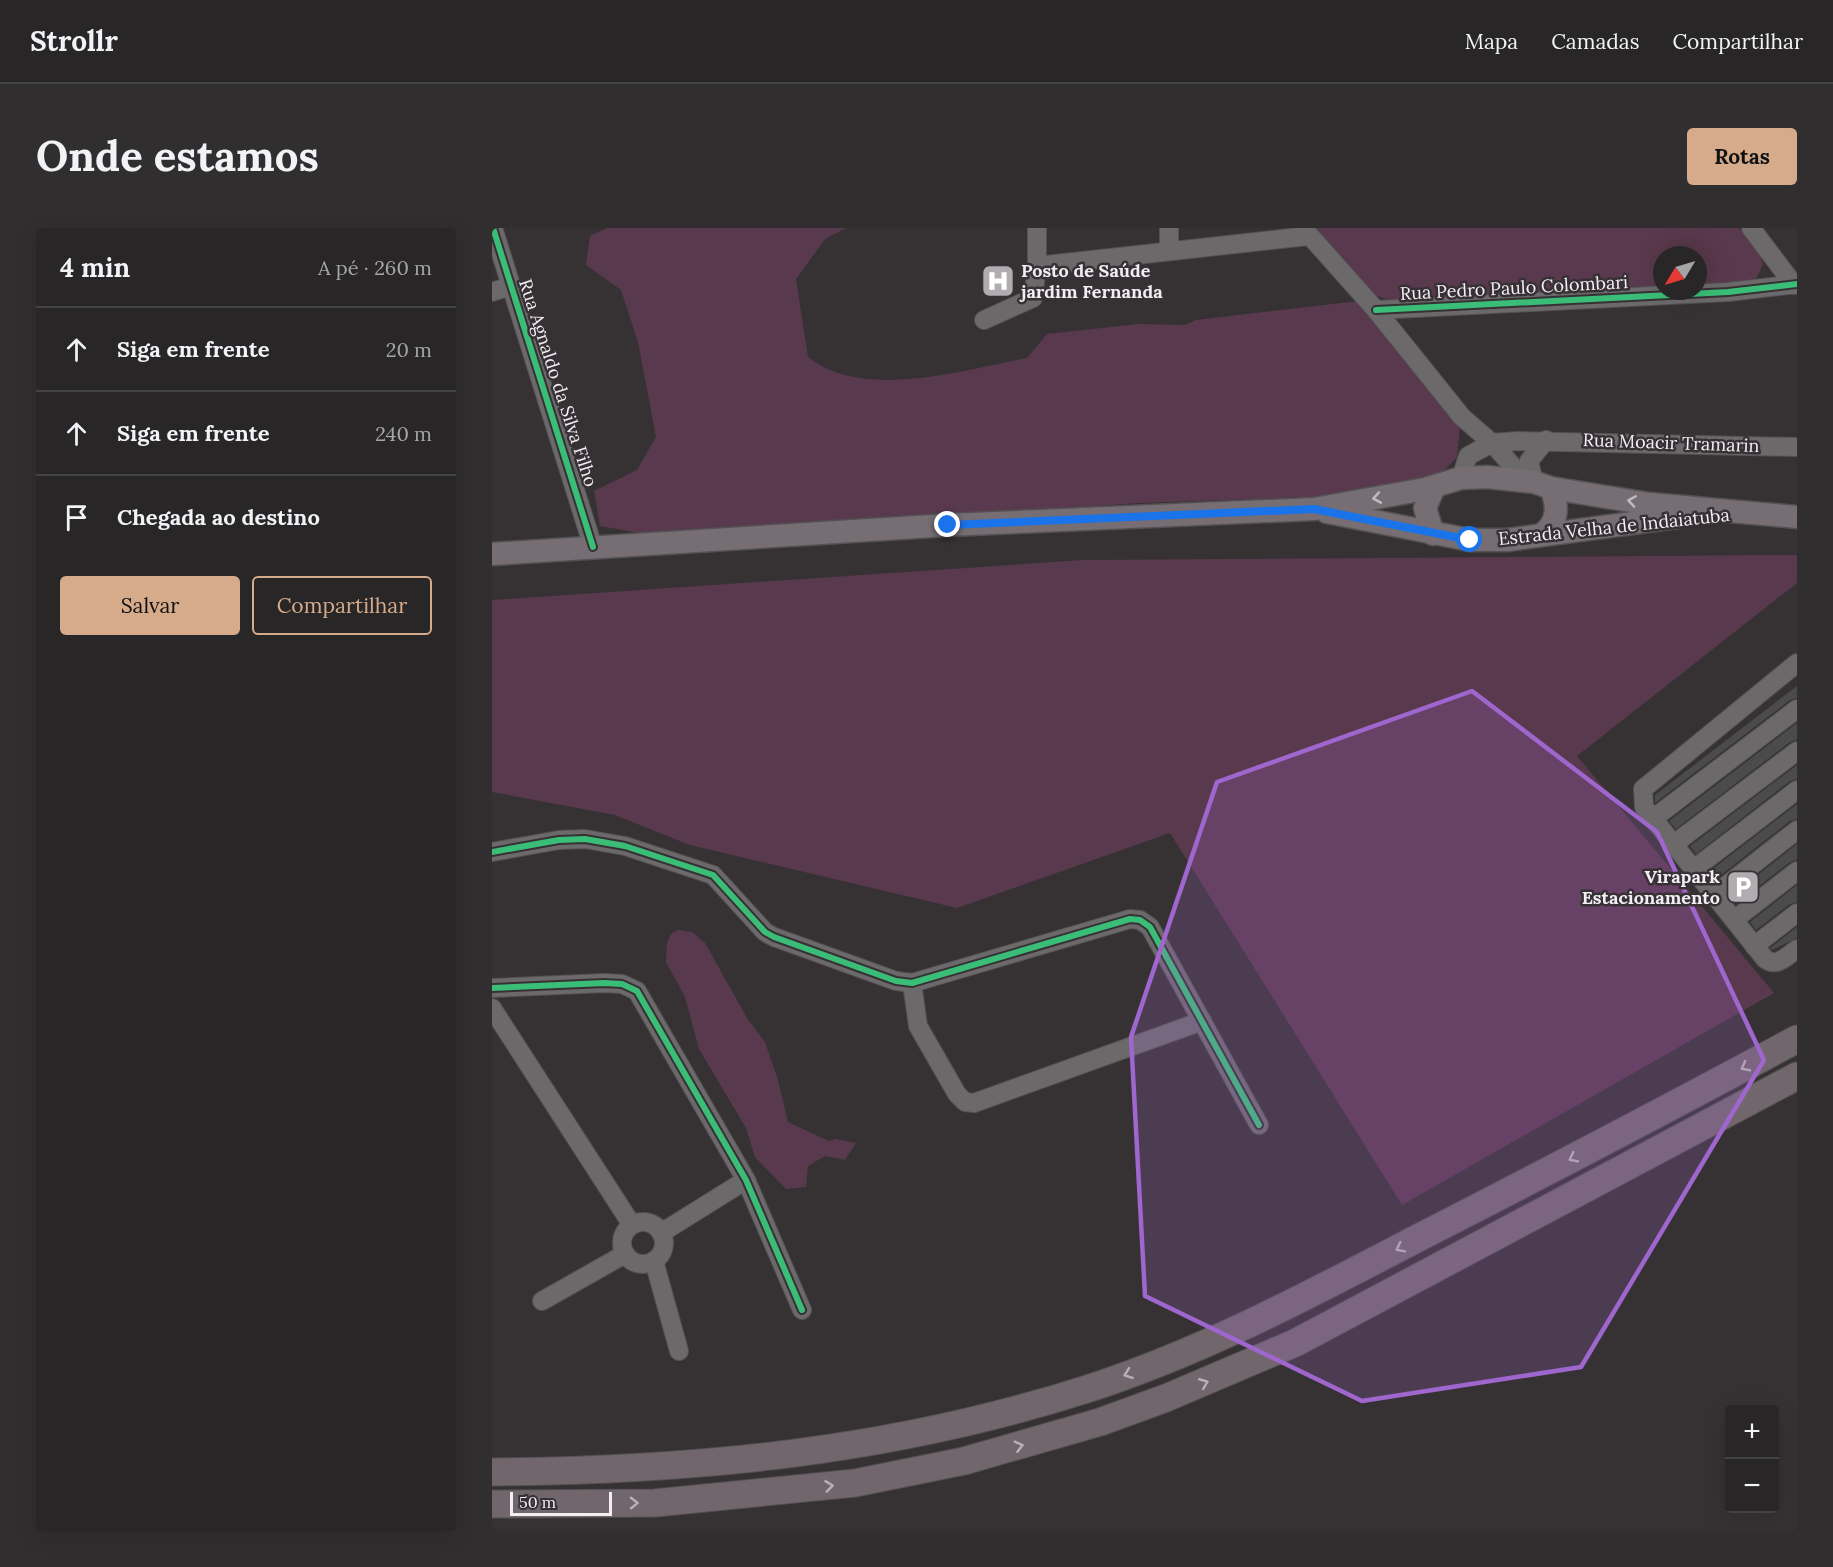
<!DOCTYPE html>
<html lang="pt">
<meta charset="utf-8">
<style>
:root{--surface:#282627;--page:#302e2f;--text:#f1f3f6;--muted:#a5a5a7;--line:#444344;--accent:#d6ab8b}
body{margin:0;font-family:Lora,serif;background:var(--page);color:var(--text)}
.controls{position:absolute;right:18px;bottom:18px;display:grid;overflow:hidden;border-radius:6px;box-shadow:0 6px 24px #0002}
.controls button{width:54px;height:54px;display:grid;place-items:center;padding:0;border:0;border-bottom:2px solid var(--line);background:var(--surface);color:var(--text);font:30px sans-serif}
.compass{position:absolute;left:1161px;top:18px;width:54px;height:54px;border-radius:50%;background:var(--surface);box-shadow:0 6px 24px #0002;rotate:232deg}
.scale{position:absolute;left:18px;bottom:15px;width:102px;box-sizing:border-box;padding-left:6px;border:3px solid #f2eef1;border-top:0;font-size:16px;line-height:21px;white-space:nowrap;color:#f2eef1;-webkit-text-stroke:4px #373135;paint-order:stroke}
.stop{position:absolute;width:18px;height:18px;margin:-14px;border:4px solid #1a73e8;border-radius:50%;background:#fff}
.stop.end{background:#1a73e8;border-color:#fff;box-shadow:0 2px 6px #0008}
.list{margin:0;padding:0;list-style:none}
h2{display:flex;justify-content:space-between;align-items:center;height:78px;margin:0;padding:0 24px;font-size:26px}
h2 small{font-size:20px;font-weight:400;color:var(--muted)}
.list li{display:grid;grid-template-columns:39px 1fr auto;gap:18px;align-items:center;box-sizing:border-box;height:84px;padding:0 24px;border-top:2px solid var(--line)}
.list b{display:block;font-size:22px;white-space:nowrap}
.list em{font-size:20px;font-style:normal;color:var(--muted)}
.actions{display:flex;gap:12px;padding:18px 24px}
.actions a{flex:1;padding:14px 0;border:2px solid var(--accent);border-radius:6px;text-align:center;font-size:21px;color:var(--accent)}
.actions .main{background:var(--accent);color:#111}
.icon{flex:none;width:33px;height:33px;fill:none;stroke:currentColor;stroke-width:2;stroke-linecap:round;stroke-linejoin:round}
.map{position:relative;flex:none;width:1305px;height:1303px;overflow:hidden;border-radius:6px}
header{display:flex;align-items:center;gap:36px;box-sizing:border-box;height:84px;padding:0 30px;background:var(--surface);border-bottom:2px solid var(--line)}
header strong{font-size:28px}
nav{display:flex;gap:33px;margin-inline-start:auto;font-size:21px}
.intro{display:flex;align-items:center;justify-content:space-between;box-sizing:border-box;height:144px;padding:0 36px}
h1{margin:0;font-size:42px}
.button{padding:15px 27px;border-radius:6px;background:var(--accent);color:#111;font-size:21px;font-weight:700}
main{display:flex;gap:36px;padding:0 36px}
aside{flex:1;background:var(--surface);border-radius:6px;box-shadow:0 6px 24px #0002}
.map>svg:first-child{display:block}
</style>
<header>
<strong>Strollr</strong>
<nav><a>Mapa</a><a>Camadas</a><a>Compartilhar</a></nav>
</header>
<div class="intro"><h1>Onde estamos</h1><a class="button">Rotas</a></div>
<main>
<aside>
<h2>4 min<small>A pé · 260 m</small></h2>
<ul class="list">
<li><svg class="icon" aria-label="ahead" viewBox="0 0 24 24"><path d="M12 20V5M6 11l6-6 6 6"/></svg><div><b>Siga em frente</b></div><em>20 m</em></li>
<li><svg class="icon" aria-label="ahead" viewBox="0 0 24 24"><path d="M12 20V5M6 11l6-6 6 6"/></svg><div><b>Siga em frente</b></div><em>240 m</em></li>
<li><svg class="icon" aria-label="arrive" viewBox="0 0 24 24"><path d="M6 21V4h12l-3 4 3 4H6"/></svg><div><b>Chegada ao destino</b></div></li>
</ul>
<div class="actions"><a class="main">Salvar</a><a>Compartilhar</a></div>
</aside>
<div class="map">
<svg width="1305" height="1303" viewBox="0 0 1305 1303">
<rect width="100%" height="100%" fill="#363234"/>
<g fill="#59394d">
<path d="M 115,0 L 354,0 L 333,11 L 304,51 L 316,129 C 370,173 473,142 535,130 L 555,106 L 646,96 L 693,97 L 704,92 L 866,73 L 968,199 L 965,229 L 948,247 L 856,268 L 646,275 L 171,309 L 108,298 L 102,263 L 145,242 L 164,209 L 146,114 L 129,62 L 94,37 L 98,8 Z"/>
<polygon points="820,0 1247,0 1269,28 1271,36 1263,53 1206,59 1206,27 1170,27 1170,61 897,72 880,66"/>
<polygon points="1305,327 1305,355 1085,528 1282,765 910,977 678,605 465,680 198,617 123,587 0,564 0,372 591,332"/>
<polygon points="186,702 200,704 213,715 255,790 273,814 286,852 296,894 337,913 344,911 364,915 353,932 333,928 316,938 314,959 294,961 263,929 254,900 207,821 193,769 174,734 175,715 179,706"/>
</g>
<g fill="#4b4b4b">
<polygon points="1305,458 1305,470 1298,472 1163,575 1163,567"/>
<polygon points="1305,495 1305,512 1298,514 1184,601 1177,593"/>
<polygon points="1305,537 1305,551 1298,553 1204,626 1198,618"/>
<polygon points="1305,576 1305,591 1298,593 1224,651 1218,643"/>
<polygon points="1305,616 1305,632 1298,634 1244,676 1238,669"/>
<polygon points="1305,657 1305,674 1298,676 1264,702 1258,694"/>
<polygon points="1305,699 1305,710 1280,722 1278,720"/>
</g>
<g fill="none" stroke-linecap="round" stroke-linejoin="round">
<defs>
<g id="minor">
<polyline points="1,0 101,319"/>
<polyline points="811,0 884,82 970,189 1000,215 1034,253"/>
<polyline points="1259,0 1302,57"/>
<polyline points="677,22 677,0"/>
<polyline points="545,38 816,8"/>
<polyline points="0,64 19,58"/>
<polyline points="884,82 1236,64 1305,56"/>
<polyline points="492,92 541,70 545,38 545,0"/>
<polyline points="969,250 976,228 1000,215 1026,213 1305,219"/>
<polyline points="1042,254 1037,233 1054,212"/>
<path d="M 1305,435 L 1151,561 L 1152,579 L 1273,731 C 1285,740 1295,728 1305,721"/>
<polyline points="1162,590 1305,481"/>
<polyline points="1182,616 1305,523"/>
<polyline points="0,624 67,612 93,611 133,618 221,647 273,704 282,709 404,753 420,755 638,691 648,692 658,699 767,897"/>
<polyline points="1202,641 1305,562"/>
<polyline points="1222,667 1305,602"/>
<polyline points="1242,692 1305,643"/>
<polyline points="1262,718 1305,685"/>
<polyline points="420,755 426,798 465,866 473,874 482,875 710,793"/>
<polyline points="0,760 112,755 130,756 145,763 254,952 310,1082"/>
<polyline points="0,780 140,997"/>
<circle cx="151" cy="1015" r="21"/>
<polyline points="169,1005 254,952"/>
<polyline points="162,1033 187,1123"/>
<polyline points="50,1073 133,1026"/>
</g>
<g id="major">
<polyline points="835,284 978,312 1015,312 1185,289"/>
<polyline points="941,306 933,280 942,259"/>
<path d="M 1051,306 C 1067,293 1066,278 1059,260"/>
<polyline points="0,326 456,297 822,281 933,261 969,250 995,249 1042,254 1059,260 1158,276 1305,289"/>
</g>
<g id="highway">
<path d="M 0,1244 C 205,1242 398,1224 595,1161 C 710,1124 819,1066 926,1010 C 1053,945 1179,879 1305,811"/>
<polyline points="0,1276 163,1275 363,1255 472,1233 608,1194 674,1170 803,1115 1305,848"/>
</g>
</defs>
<use href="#minor" stroke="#545153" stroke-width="20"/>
<use href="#major" stroke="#545153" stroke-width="25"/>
<use href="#highway" stroke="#545153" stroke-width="29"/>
<use href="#minor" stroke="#6c696b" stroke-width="18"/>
<use href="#major" stroke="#766e73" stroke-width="22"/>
<use href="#highway" stroke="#72666d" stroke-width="27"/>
<defs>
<g id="cycleway">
<polyline points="1,0 101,319"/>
<polyline points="884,82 1236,64 1305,56"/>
<polyline points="0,624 67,612 93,611 133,618 221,647 273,704 282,709 404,753 420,755 638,691 648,692 658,699 767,897"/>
<polyline points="0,760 112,755 130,756 145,763 254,952 310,1082"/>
</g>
</defs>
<use href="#cycleway" stroke="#373135" stroke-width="10"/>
<use href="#cycleway" stroke="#3abd76" stroke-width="6"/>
</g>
<defs><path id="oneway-chevron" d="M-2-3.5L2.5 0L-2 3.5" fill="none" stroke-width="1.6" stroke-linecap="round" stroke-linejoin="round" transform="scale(1.5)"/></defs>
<g stroke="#c0bbbf">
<use href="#oneway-chevron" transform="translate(885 270) rotate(170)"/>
<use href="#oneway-chevron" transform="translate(1140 273) rotate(-171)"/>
</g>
<g stroke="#b8b1b6">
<use href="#oneway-chevron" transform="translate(1253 839) rotate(152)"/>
<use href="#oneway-chevron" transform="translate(1081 930) rotate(153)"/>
<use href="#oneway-chevron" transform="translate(908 1020) rotate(153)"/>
<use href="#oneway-chevron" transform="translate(636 1146) rotate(160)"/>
<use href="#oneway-chevron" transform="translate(712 1155) rotate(-22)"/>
<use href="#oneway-chevron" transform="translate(527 1218) rotate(-15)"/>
<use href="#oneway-chevron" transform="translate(337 1258) rotate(-7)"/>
<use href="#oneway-chevron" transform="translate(142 1275) rotate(-1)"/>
</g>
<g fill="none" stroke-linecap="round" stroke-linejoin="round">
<polyline stroke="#1a73e8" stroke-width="8" points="456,297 822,281 978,312"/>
</g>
<path fill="#9f66ce" fill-opacity="0.2" stroke="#9f66ce" stroke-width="4.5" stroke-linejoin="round" d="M 980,463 L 1165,604 L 1272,832 L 1089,1139 L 870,1173 L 653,1068 L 639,809 L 725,554 Z"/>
<defs>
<symbol id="hospital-square" viewBox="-11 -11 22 22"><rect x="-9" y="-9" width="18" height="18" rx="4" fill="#b0acaf" stroke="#373135"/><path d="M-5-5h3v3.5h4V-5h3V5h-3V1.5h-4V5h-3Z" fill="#fff"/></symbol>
<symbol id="parking-square" viewBox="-11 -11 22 22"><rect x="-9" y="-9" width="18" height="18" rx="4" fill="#b0acaf" stroke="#373135"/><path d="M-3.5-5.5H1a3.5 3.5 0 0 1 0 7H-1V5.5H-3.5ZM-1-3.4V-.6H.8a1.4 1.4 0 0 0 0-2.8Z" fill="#fff"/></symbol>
</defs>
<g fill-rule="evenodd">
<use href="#hospital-square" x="487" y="34" width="38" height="38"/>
<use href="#parking-square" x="1232" y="640" width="38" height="38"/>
</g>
<g text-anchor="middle" stroke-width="5" stroke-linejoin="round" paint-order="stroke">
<g font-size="18" font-weight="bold" fill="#f2eef1" stroke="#373135" text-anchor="start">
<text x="529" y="49">Posto de Saúde<tspan x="529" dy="21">jardim Fernanda</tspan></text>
<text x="1228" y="655" text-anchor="end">Virapark<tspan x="1228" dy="21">Estacionamento</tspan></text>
</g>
<g font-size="18" fill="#f2eef1" stroke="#373135">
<text transform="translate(1022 60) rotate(-3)" y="6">Rua Pedro Paulo Colombari</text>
<text transform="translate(66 155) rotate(72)" y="6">Rua Agnaldo da Silva Filho</text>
<text transform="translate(1179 215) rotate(2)" y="6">Rua Moacir Tramarin</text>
<text transform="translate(1122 299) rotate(-6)" y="6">Estrada Velha de Indaiatuba</text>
</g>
</g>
</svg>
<div class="controls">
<button>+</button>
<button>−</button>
</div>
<svg class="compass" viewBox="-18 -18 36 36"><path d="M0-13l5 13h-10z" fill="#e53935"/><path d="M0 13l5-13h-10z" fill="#a5a5a7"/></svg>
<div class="scale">50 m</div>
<div class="stop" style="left:978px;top:312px"></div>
<div class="stop end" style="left:456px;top:297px"></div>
</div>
</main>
